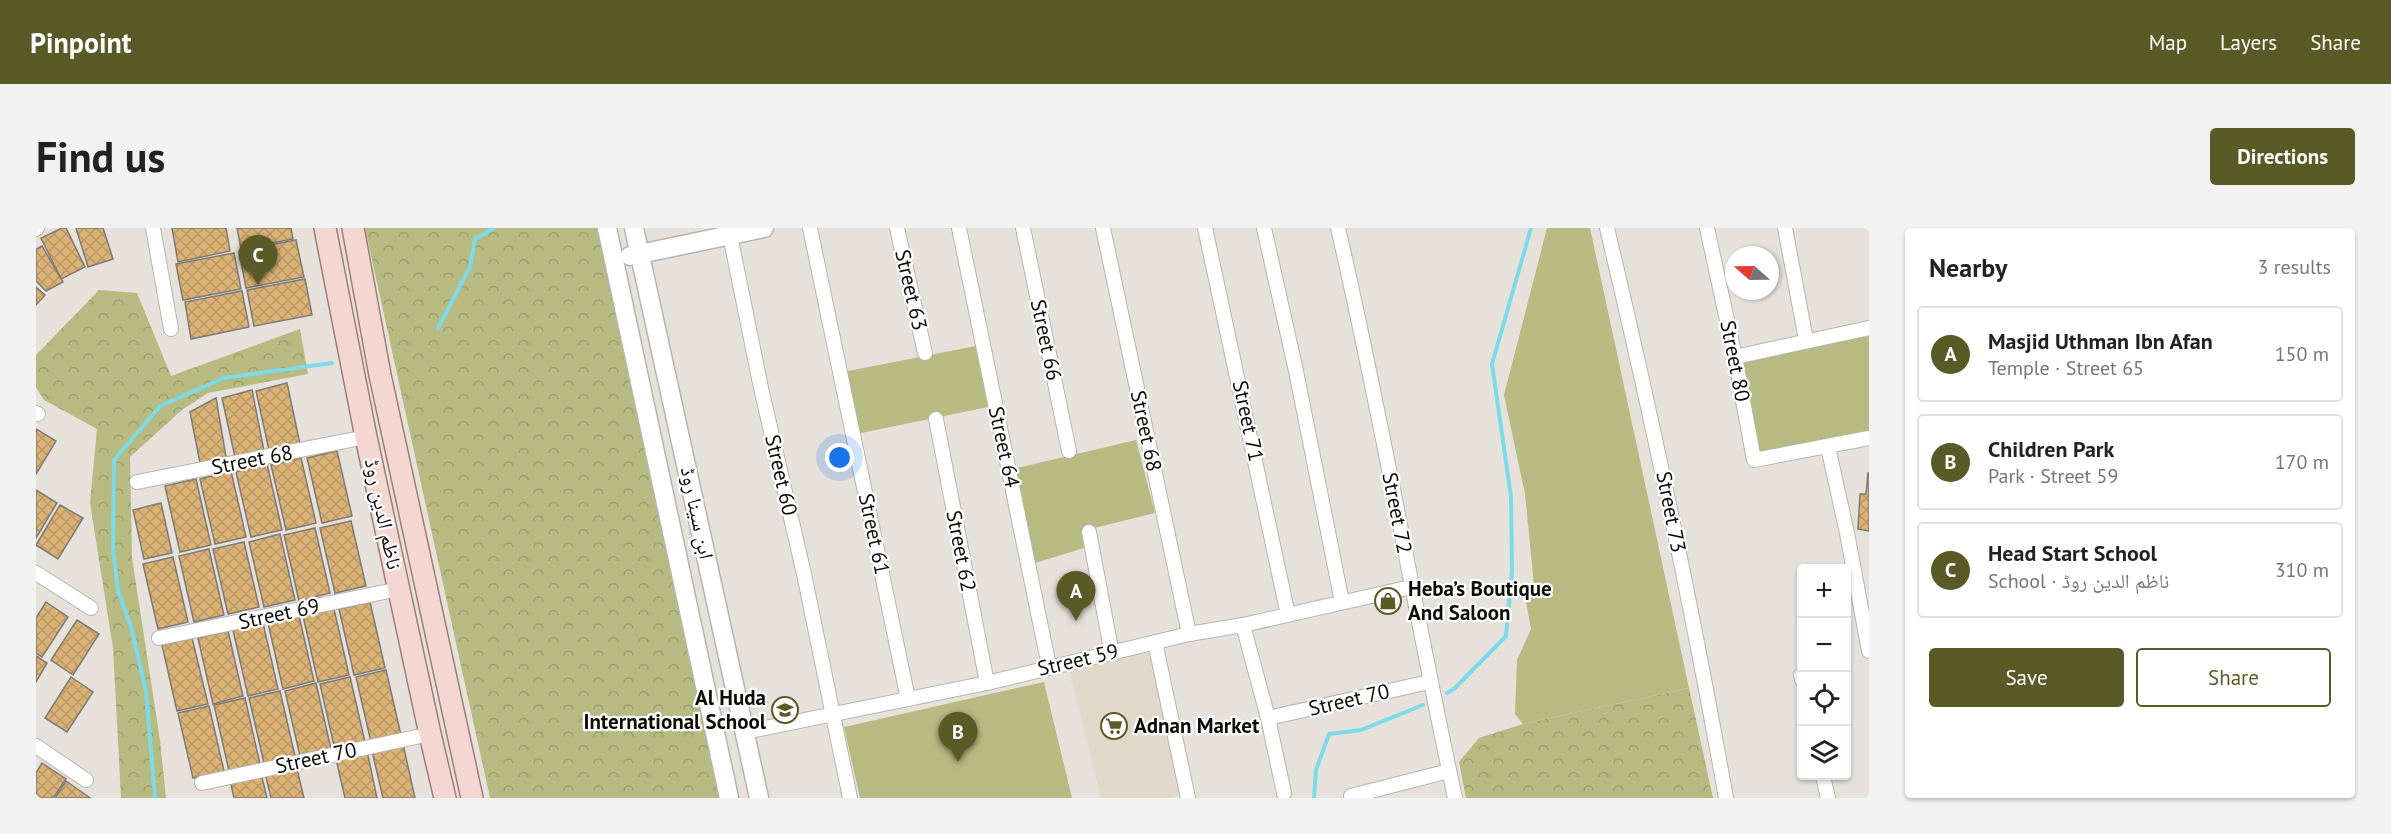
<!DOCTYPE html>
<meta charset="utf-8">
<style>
:root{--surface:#fff;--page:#f2f2f2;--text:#222;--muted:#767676;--line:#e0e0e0;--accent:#5a5a26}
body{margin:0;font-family:"PT Sans","Noto Naskh Arabic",sans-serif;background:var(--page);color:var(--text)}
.controls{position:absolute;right:18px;bottom:18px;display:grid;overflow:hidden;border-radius:6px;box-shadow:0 2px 4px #0004}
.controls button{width:54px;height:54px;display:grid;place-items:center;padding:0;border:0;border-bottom:2px solid var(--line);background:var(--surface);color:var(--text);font:30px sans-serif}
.compass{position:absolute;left:1689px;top:18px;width:54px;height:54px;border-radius:50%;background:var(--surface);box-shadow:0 2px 4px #0004;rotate:290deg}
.you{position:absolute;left:804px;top:230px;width:21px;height:21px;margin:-15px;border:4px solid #fff;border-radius:50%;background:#1a73e8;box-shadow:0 0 0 9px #1a73e833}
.badge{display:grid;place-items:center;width:39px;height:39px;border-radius:50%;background:var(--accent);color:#fff;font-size:20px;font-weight:700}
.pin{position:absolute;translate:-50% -50px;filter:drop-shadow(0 2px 3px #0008)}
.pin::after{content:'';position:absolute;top:32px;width:21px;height:18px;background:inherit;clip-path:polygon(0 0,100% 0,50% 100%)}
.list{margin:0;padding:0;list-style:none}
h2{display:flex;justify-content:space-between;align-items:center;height:78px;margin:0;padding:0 24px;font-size:26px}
h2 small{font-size:20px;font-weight:400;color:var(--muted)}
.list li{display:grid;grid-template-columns:39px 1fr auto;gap:18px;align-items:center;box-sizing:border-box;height:96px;margin:0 12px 12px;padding:0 12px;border:2px solid var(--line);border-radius:6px}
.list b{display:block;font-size:22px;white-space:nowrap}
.list p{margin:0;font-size:20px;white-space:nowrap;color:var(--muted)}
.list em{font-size:20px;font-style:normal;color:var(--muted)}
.actions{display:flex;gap:12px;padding:18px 24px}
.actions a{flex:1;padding:14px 0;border:2px solid var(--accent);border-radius:6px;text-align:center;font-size:21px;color:var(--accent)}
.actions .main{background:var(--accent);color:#fff}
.icon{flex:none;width:33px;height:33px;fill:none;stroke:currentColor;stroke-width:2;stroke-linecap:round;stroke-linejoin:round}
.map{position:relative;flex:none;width:1833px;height:570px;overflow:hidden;border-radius:6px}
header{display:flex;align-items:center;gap:36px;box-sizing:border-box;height:84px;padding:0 30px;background:var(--accent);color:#fff}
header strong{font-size:28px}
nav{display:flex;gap:33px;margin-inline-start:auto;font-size:21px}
.intro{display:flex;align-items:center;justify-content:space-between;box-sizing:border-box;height:144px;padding:0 36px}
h1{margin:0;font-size:42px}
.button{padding:15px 27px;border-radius:6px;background:var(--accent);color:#fff;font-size:21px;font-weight:700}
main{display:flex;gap:36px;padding:0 36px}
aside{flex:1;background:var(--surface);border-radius:6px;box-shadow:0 2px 4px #0004}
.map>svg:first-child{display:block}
</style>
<header>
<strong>Pinpoint</strong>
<nav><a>Map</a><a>Layers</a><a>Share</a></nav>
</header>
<div class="intro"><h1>Find us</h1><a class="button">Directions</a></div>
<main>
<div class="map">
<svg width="1833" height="570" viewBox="0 0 1833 570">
<defs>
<pattern id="forest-crowns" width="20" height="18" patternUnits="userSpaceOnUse" patternTransform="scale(1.5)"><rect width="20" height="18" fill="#b7ba81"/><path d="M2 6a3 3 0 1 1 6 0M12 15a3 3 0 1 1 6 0" fill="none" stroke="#9c9f6e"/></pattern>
<pattern id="building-cross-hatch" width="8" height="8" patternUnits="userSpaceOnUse" patternTransform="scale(1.5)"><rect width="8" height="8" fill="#dab276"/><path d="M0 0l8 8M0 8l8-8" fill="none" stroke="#ba9865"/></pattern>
</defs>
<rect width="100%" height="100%" fill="#e6e1da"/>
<polygon fill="#e1d8ca" points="1116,422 1152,565 1133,570 1065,570 1033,443"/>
<g fill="url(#forest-crowns)">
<polygon points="329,0 563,0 687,570 454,570"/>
<polygon points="63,62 101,65 135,148 264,101 272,146 172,165 146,182 94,229 96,330 124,512 130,570 85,570 77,420 54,275 61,201 8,172 0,159 0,127"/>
<polygon points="1653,460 1677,570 1430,570 1423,534 1443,510 1487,496"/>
</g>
<g fill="#b7ba81">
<polygon points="1511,0 1554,0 1653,460 1487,496 1479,486 1481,432 1495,401 1488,363 1498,357 1489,266 1468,167"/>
<polygon points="1833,104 1833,206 1722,227 1702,131"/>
<polygon points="940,118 952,179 820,206 807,144"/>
<polygon points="1100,212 1119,285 1050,302 1051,319 996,336 977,241"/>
<polygon points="1008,454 1036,570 824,570 808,499"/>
</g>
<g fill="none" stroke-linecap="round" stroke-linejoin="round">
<g stroke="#7edae9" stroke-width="4">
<polyline points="402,100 434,39 439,11 458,0"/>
<polyline points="1411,465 1418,461 1470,408 1476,344 1475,269 1456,136 1495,0"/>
<polyline points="119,570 110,463 95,399 82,363 77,322 78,232 124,178 188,150 296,135"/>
<polyline points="1278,570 1280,542 1293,506 1325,502 1387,477"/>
</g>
</g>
<g fill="url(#building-cross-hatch)" stroke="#7f7a74" stroke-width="1.5">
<polygon points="26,0 30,0 49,39 25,51 5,10"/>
<polygon points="40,0 67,0 77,31 52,39"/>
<polygon points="136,0 190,0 194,23 142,34"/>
<polygon points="201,0 255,0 257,11 205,21"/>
<polygon points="260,12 268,49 210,60 203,23"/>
<polygon points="6,18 27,54 10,63 0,53 0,21"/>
<polygon points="198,25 205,61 147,72 140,36"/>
<polygon points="269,51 276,87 218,98 211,62"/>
<polygon points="0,59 9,67 0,77"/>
<polygon points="206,63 213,99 155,111 149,74"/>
<polygon points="251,155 264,216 233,222 220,163"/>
<polygon points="216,162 228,223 199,229 186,170"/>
<polygon points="180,170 190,229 164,235 154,184"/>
<polygon points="0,201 20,213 0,246"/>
<polygon points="301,223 316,288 286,295 271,230"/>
<polygon points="265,230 280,295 250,302 235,237"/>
<polygon points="231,236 246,302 215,309 200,244"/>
<polygon points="195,243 210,309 179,316 164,251"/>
<polygon points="1832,245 1833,245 1833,303 1822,301 1824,266 1830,266"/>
<polygon points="160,251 175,317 144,324 129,258"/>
<polygon points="0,262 21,275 0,310"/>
<polygon points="125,275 136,325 108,331 97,282"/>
<polygon points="24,277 47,290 22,331 0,317"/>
<polygon points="315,293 330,358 299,365 284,300"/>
<polygon points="279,300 294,365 263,373 248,307"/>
<polygon points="244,306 259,372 228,379 213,314"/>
<polygon points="208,314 223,379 192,386 177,321"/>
<polygon points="173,321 188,387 158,394 143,328"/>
<polygon points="137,329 152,394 122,401 107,336"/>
<polygon points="10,374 32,389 6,429 0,425 0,390"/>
<polygon points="334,374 349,440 318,447 303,381"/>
<polygon points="298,381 313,447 282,454 267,388"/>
<polygon points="263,388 278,453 247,461 232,395"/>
<polygon points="41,392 63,406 37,447 15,432"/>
<polygon points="227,395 242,461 212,468 197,402"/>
<polygon points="192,403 207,468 177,476 162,410"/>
<polygon points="156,410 172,476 141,483 126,417"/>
<polygon points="0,428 11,435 0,454"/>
<polygon points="350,442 365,507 335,514 320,449"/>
<polygon points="35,449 57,464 31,504 9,490"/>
<polygon points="314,449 329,514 299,522 284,456"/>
<polygon points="280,455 295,521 264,528 249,463"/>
<polygon points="244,463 259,528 228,535 213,470"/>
<polygon points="209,470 224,536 193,543 178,477"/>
<polygon points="173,478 188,543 157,550 142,485"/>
<polygon points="367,516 379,570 347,570 336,523"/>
<polygon points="331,523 341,570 309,570 300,531"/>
<polygon points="6,535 30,551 17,570 0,570 0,545"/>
<polygon points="260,537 268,570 235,570 229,545"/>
<polygon points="225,545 231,570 198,570 194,552"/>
<polygon points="30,553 54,570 19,570"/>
</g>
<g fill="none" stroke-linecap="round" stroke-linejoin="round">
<defs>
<g id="street">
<polyline points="117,0 135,101"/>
<polyline points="774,0 872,471"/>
<polyline points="861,0 889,125"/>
<polyline points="923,0 1013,438"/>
<polyline points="987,0 1033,223"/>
<polyline points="1067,0 1153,406"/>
<polyline points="1169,0 1252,387"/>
<polyline points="1228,0 1260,143 1306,374"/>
<path d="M 1302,0 C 1346,189 1378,380 1419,570"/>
<path d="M 1571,0 C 1616,189 1656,379 1690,570"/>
<polyline points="1671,0 1699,129 1718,232 1833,210"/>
<polyline points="1749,0 1770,112"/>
<polyline points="0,1 1,0"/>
<polyline points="694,7 725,160 768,346 814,570"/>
<polyline points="1699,129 1833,100"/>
<polyline points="0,185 2,186"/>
<polyline points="900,191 951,455"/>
<polyline points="1792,219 1811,305 1833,423"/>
<polyline points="101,254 330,209"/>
<polyline points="1053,304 1076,426"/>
<polyline points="0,345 55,380"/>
<polyline points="1207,397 1232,490 1248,565"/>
<polyline points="123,410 363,361"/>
<polyline points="1119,414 1152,570"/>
<polyline points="1765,447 1766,452"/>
<polyline points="1232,490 1393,454"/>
<polyline points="709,504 951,455 1153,406 1207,397 1375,359"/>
<polyline points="0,518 50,552"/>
<polyline points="1787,548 1792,570"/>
<polyline points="166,555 394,506"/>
<polyline points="1315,568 1413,543"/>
</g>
<g id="secondary">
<polyline points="571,0 693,570"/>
<polyline points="598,0 723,570"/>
<polyline points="594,28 728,0"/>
</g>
<g id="primary">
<polyline points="289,0 330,209 394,506 409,570"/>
<polyline points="317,0 344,147 436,570"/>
</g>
</defs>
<use href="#street" stroke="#b8b4ad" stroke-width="16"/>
<use href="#secondary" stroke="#b8b4ad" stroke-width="21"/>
<use href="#primary" stroke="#a07e77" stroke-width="24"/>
<use href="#street" stroke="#fff" stroke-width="14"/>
<use href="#secondary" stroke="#fff" stroke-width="18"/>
<use href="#primary" stroke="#f5d7d1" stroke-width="21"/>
</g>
<defs>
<symbol id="shop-ring" viewBox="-11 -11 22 22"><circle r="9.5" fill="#fff" stroke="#5a5a26" stroke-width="1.5"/><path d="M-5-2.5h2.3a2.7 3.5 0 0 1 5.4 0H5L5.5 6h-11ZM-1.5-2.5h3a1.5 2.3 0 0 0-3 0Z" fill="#5a5a26"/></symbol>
<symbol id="school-ring" viewBox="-11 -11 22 22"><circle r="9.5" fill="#fff" stroke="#5a5a26" stroke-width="1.5"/><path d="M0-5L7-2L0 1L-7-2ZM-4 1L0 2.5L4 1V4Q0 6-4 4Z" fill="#5a5a26"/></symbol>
<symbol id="supermarket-ring" viewBox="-11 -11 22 22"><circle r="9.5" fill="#fff" stroke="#5a5a26" stroke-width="1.5"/><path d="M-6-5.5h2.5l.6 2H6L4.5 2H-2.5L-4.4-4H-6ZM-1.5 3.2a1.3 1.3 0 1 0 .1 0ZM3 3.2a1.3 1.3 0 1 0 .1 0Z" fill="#5a5a26"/></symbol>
</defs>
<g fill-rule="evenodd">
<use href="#shop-ring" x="1337" y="358" width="30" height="30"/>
<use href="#school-ring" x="734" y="467" width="30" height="30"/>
<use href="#supermarket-ring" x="1063" y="483" width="30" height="30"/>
</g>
<g text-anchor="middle" stroke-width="4.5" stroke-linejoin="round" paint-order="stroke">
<g font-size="21" fill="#0c0b09" stroke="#fff">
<text transform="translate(875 62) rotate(77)" y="7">Street 63</text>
<text transform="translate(1010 112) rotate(78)" y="7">Street 66</text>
<text transform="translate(1699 133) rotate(79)" y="7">Street 80</text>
<text transform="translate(1212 193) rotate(78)" y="7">Street 71</text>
<text transform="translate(1110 203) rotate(78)" y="7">Street 68</text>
<text transform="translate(968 219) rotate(78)" y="7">Street 64</text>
<text transform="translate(216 232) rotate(-11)" y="7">Street 68</text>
<text transform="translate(745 247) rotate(77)" y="7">Street 60</text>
<text transform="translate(1635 284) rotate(79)" y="7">Street 73</text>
<text transform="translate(661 285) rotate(78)" y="7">ابن سینا روڈ</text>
<text transform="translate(1361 285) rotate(79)" y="7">Street 72</text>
<text transform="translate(347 286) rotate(78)" y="7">ناظم الدین روڈ</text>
<text transform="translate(838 306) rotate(78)" y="7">Street 61</text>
<text transform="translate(925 323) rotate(79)" y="7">Street 62</text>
<text transform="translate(243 386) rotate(-12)" y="7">Street 69</text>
<text transform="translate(1042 432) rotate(-13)" y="7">Street 59</text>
<text transform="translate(1313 472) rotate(-13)" y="7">Street 70</text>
<text transform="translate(280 530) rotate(-12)" y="7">Street 70</text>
</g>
<g font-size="21" font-weight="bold" fill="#0c0b09" stroke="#fff" text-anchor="start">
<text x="1372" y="368">Heba’s Boutique<tspan x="1372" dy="24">And Saloon</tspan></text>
<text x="730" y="477" text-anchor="end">Al Huda<tspan x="730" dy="24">International School</tspan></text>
<text x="1098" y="505">Adnan Market</text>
</g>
</g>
</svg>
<div class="controls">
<button>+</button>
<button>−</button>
<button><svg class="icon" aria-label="locate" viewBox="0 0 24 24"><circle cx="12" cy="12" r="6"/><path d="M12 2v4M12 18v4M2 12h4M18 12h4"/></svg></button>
<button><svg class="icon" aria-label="layers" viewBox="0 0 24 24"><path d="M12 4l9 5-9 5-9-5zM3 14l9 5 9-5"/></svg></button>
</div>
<svg class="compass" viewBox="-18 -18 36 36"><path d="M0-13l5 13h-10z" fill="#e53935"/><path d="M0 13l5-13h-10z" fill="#767676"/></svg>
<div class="you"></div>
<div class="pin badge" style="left:1040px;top:393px">A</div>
<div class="pin badge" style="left:922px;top:534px">B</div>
<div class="pin badge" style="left:222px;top:57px">C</div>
</div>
<aside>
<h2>Nearby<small>3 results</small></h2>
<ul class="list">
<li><span class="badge">A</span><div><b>Masjid Uthman Ibn Afan</b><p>Temple · Street 65</p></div><em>150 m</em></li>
<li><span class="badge">B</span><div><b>Children Park</b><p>Park · Street 59</p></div><em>170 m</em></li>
<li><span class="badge">C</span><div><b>Head Start School</b><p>School · ناظم الدین روڈ</p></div><em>310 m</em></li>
</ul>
<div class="actions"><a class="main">Save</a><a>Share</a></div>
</aside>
</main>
